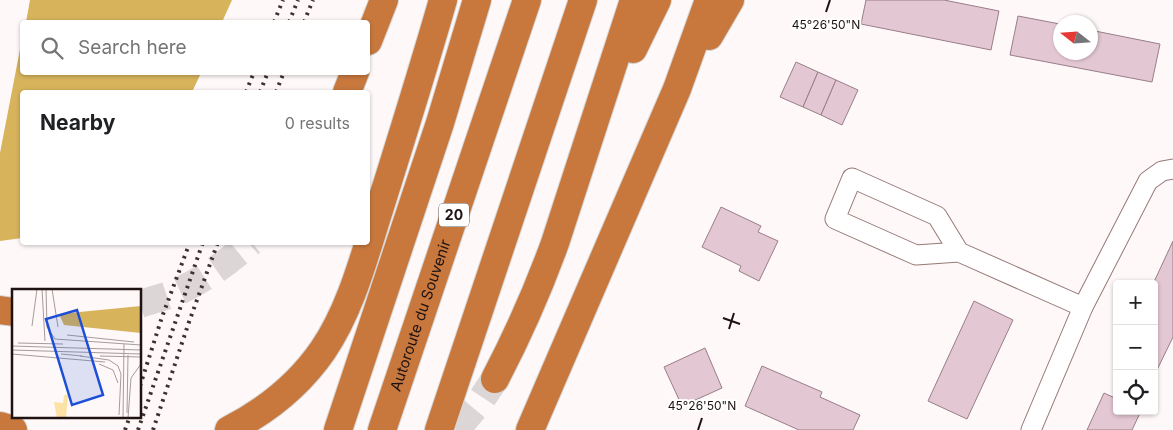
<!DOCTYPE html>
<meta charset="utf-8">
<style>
:root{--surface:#fff;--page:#f2f2f2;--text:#202124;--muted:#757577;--line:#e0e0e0}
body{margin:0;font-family:Inter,sans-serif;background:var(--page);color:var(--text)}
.controls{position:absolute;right:15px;bottom:15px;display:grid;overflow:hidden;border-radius:5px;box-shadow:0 1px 4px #0004}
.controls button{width:45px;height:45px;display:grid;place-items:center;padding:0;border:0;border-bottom:1px solid var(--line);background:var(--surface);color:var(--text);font:25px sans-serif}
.compass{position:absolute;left:1053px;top:15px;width:45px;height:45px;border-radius:50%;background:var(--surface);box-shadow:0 1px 4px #0004;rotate:287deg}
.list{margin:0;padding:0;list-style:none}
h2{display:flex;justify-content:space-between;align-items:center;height:65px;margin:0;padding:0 20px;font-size:21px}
h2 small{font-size:16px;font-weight:400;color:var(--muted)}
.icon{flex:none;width:28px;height:28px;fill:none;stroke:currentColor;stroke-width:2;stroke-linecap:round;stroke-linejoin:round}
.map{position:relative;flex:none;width:1173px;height:430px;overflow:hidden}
.search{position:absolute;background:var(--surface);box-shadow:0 1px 4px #0004;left:20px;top:20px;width:350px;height:55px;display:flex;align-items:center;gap:12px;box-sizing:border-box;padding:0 18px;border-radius:5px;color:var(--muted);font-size:19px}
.panel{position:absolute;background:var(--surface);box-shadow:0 1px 4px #0004;left:20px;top:90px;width:350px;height:155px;border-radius:5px}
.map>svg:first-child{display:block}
</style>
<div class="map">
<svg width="1173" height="430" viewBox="0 0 1173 430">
<rect width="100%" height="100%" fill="#fff8f8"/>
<g fill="#d7b35c">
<polygon points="30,0 232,0 222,22 26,22"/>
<polygon points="22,39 22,72 201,73 192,92 22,92 22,238 0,241 0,153"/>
</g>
<g fill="#e3c7d3" stroke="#987e89">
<polygon points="866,0 944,0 999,11 991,50 861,24"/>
<polygon points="1018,16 1060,24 1060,52 1090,52 1090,30 1160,44 1152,82 1010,55"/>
<polygon points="796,62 818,72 803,107 780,97"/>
<polygon points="818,72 836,80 821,115 803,107"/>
<polygon points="836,80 858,90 842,125 821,115"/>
<polygon points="721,207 761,226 758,232 778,241 759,281 739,271 741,266 702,247"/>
<polygon points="1173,241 1173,337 1154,376 1154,284 1153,284"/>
<polygon points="974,301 1013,320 967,419 928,401"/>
<polygon points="705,348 722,388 682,406 664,367"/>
<polygon points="762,366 822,392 820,397 860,415 853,430 799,430 745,406"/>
<polygon points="1104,393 1117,399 1117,411 1141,411 1132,430 1087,430"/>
</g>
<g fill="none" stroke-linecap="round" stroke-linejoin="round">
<g stroke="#ddd6d6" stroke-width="28" stroke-dasharray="28 14" stroke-linecap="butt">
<path d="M 140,304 C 152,300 165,297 177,292 C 204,280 229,261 251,242"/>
<polyline points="456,430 481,400 495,379"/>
</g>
<defs>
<g id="street">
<polyline points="959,252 916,255 835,219 852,178 937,216 959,252 1083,307"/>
<polyline points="1031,430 1083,307 1148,181 1162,171 1173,169"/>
</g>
<g id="highway">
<polyline points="709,36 730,0"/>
<polyline points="368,41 384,0"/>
<polyline points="633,49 657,0"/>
<polyline points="347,92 355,72"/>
<polyline points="0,310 14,312"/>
<path d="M 495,379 C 518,335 538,290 555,243 L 634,0"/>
<polyline points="0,426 13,430"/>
<path d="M 229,430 C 266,411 299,385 323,350 C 351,309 364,257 379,210 C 401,140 423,70 443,0"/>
<polyline points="338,430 440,123 477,0"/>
<path id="s1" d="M 382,430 L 527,0"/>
<polyline points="439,430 583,0"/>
<polyline points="530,430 677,89 709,0"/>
</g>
</defs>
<use href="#street" stroke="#957977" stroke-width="21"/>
<use href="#highway" stroke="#d6d5d4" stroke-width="30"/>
<use href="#street" stroke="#fff" stroke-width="19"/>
<use href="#highway" stroke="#c8783d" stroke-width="28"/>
<g stroke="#3c3130" stroke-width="4" stroke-dasharray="2.5 5" stroke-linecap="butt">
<polyline points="274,22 283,0"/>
<polyline points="289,22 298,0"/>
<polyline points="304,22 313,0"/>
<polyline points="246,92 254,72"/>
<polyline points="260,92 268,72"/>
<polyline points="276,92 284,72"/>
<polyline points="140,386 162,317 190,242"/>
<polyline points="125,430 130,416"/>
<polyline points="138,430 203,242"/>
<polyline points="153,430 189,322 218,242"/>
</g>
</g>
<path fill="none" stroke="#1e1312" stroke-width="2" d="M 826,12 L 830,0M 723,318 L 740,324M 729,329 L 734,313M 698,430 L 702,418"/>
<g text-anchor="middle" stroke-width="4" stroke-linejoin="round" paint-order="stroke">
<rect fill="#fff" stroke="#625a59" stroke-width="1" x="439" y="203.5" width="30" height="23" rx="4"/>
<g font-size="14" font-weight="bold" fill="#1e1312">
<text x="454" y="220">20</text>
</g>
<g font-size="15" fill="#1e1312" stroke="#fff">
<text dy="5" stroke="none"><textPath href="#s1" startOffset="121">Autoroute du Souvenir</textPath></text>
</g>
</g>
<g transform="translate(12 289)">
<rect width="129" height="129" fill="#fff8f8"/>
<path d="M 52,106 L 56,106 L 54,129 L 45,129 L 42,113 L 51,114 Z" fill="#fde2a5"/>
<path d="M 129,17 L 129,44 L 52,36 L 47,25 Z" fill="#d7b35c"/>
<path fill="none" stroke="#a59c9c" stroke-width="1" d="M 30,0 L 33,52M 34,0 L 35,38 L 43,50 L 129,56M 40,0 L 46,38M 20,37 L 25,0M 55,46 L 122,53M 6,54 L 51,55M 0,57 L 129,61M 0,61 L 129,65M 0,65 L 93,73M 49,65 L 70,67M 68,67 L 97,71 L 106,77 L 109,85 L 107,126M 88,67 L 129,68M 87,75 L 101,81 L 106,94M 115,124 L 116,66M 111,129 L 112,55M 116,129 L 119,89 L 129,75"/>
<path fill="#1d4ed8" fill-opacity="0.15" stroke="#1d4ed8" stroke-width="2.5" d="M 65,21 L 91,106 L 60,116 L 34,30 Z"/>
<rect width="129" height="129" fill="none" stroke="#1e1312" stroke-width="2.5"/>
</g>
<g font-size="12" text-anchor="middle" fill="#1e1312" stroke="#fff" stroke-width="4" stroke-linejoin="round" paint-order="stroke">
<text x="826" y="29">45°26'50"N</text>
<text x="702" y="410">45°26'50"N</text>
</g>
</svg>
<div class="controls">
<button>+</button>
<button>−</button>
<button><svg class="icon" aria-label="locate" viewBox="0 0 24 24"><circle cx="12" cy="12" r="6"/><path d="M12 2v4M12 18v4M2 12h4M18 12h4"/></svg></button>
</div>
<svg class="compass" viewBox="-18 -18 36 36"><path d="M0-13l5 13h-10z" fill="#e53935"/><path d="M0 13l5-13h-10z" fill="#757577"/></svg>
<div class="search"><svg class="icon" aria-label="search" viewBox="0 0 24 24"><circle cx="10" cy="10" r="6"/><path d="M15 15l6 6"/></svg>Search here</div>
<section class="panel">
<h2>Nearby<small>0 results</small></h2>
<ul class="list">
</ul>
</section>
</div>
